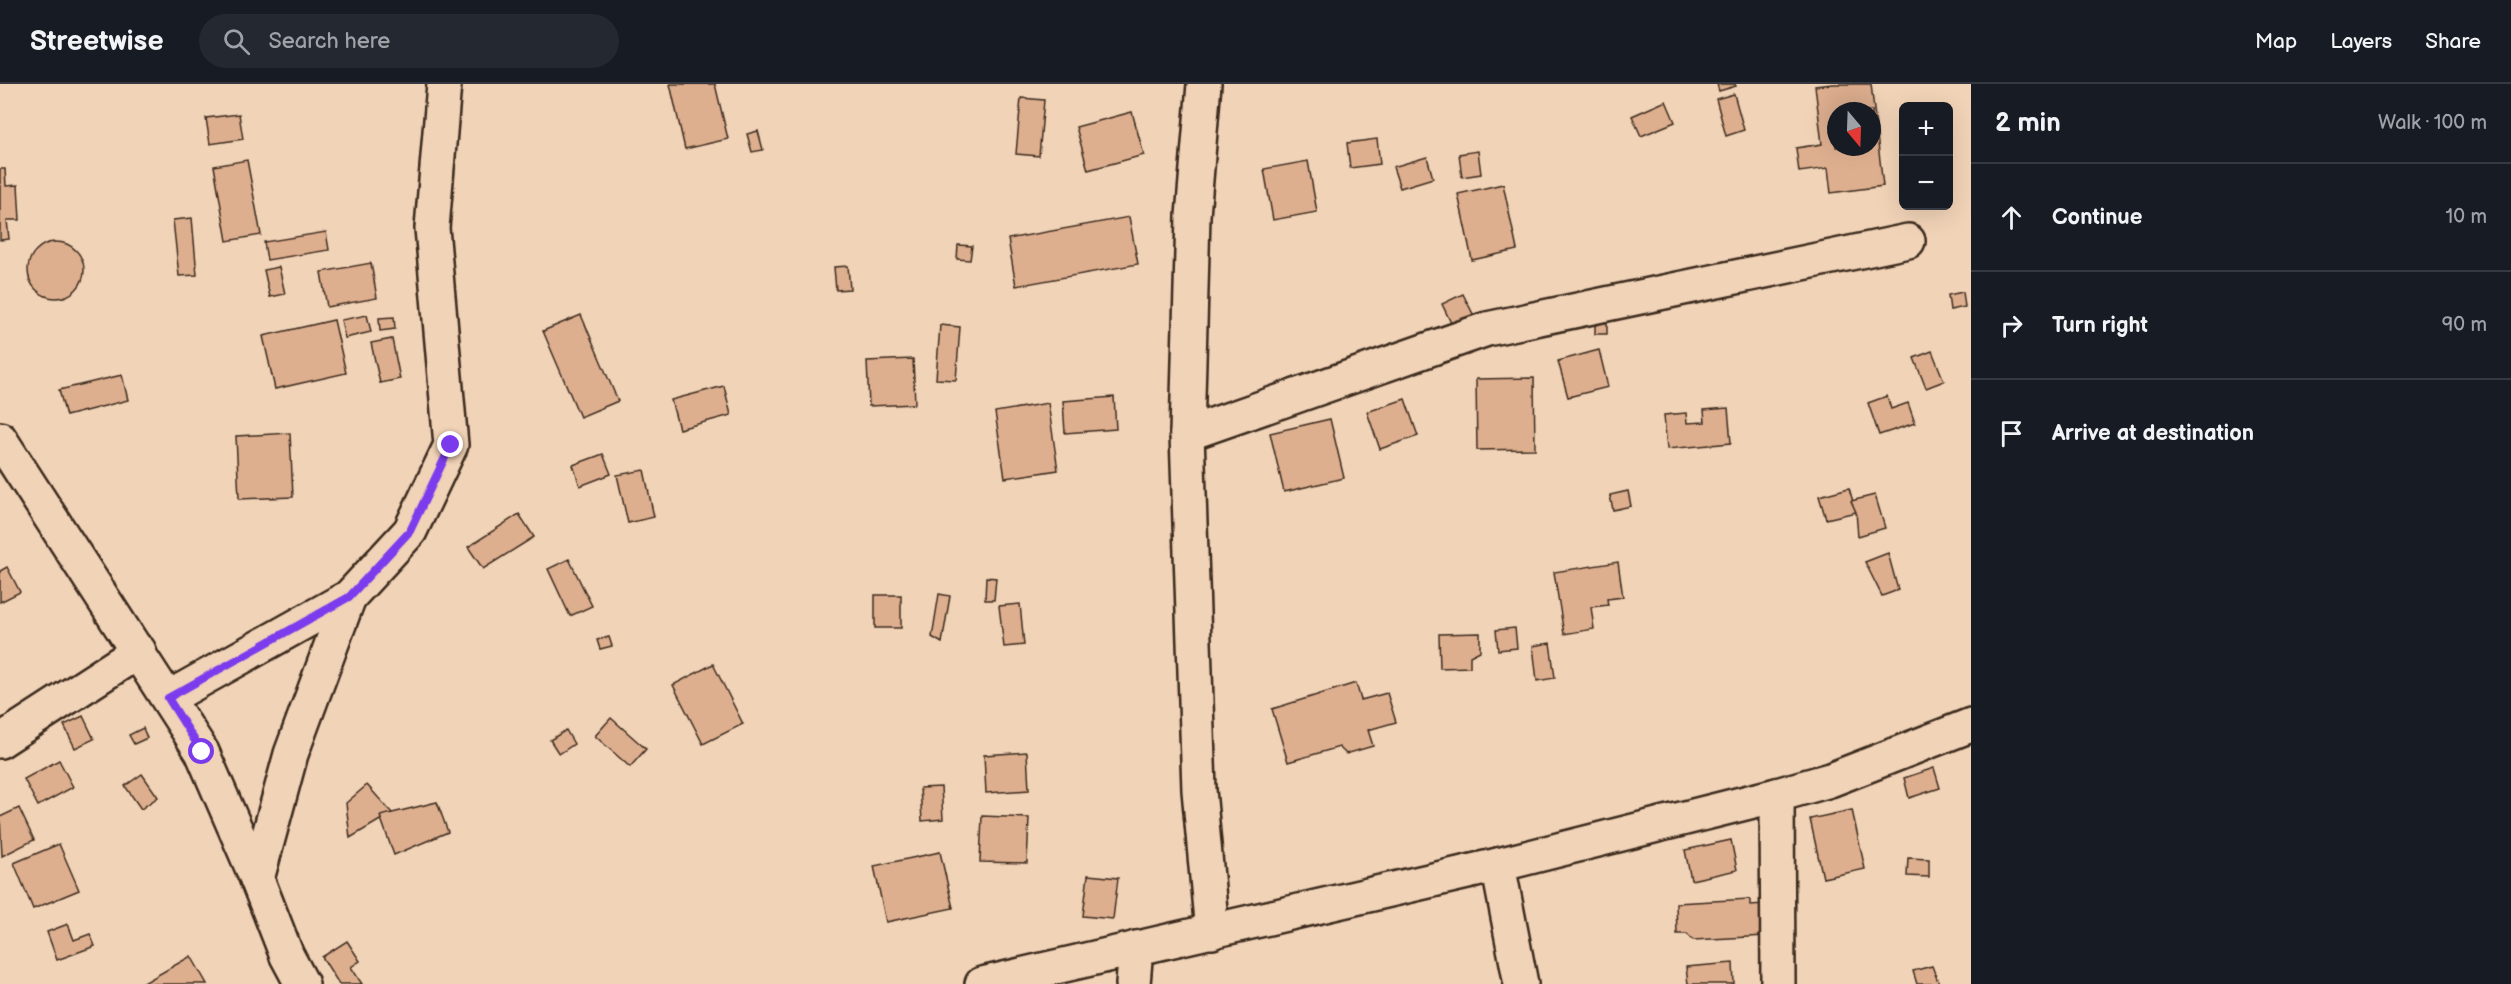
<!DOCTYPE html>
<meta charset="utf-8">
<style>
:root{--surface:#171b24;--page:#242831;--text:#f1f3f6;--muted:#9ea1a6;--line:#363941}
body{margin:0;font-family:"Balsamiq Sans",sans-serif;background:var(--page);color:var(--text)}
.controls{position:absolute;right:18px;top:18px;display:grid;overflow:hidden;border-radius:9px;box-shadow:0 6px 24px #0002}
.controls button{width:54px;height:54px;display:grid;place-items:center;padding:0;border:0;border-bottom:2px solid var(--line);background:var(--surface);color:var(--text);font:30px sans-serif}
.compass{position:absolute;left:1827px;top:18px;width:54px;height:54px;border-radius:50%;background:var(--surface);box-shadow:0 6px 24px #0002;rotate:161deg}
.stop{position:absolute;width:18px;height:18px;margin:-14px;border:4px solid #7c3aed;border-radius:50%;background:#fff}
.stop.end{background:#7c3aed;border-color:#fff;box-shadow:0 2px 6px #0008}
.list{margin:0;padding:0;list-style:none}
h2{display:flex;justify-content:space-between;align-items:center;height:78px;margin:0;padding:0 24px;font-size:26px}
h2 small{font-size:20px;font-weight:400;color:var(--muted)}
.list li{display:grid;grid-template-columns:39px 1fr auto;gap:18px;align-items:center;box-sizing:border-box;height:108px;padding:0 24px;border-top:2px solid var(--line)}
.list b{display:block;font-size:22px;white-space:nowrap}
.list em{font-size:20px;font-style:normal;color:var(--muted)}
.icon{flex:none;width:33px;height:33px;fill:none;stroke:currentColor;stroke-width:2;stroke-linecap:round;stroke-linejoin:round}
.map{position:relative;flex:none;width:1971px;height:900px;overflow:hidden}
header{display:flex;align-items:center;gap:36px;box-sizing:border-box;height:84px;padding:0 30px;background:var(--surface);border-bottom:2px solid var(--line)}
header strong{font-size:28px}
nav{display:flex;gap:33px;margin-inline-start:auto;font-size:21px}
.search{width:420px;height:54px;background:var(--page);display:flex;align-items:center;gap:15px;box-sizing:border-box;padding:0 21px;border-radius:33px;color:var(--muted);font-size:22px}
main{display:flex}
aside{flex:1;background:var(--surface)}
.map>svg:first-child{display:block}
</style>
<header>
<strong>Streetwise</strong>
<div class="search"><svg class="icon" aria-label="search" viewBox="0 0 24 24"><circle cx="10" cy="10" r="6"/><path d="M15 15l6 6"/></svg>Search here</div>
<nav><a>Map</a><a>Layers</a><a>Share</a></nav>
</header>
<main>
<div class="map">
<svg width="1971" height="900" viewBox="0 0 1971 900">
<rect width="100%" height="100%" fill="#f1d3b7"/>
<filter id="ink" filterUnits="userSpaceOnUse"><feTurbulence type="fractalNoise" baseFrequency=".0167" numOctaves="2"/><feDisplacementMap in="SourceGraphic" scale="12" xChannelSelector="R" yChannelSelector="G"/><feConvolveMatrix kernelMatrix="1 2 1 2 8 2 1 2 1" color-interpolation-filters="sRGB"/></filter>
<g filter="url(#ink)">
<g fill="#deaf8f" stroke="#3b2a1e" stroke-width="1.5" fill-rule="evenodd">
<polygon points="670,0 715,0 728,55 685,65"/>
<polygon points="1717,0 1735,0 1736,2 1719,7"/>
<path d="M 1833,0 L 1871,0 L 1883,102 L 1831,109 L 1828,84 L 1799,88 L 1796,64 L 1822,60 L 1815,2 ZM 1836,27 L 1872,27 L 1872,63 L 1836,63 Z"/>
<polygon points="1734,10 1744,46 1726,52 1716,15"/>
<polygon points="1021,14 1044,16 1039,72 1016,70"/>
<polygon points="1666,17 1675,38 1641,52 1632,32"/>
<polygon points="1132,28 1144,71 1088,86 1076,43"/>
<polygon points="239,30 243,55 210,60 206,34"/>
<polygon points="758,47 763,66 752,68 747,50"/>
<polygon points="1377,55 1380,80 1350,84 1347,59"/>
<polygon points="1478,67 1481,90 1462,93 1459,70"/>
<polygon points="1427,73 1433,94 1400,104 1393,83"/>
<polygon points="247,76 261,151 227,157 214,82"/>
<polygon points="1308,77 1317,128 1273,136 1264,85"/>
<polygon points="0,85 5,85 6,102 18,101 20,136 7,136 9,155 0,156"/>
<polygon points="1503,100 1517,166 1472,176 1458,110"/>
<polygon points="1129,133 1138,180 1016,202 1008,155"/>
<polygon points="192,134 197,191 179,192 173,136"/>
<polygon points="326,148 329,166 267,176 264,158"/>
<circle cx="56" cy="186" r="28"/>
<polygon points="958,161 972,162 970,176 957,175"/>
<polygon points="371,179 377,214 327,223 321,188"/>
<polygon points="848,182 850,205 836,206 834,183"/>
<polygon points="279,183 285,210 270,213 264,186"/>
<polygon points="1963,208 1965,223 1950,226 1948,211"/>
<polygon points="1463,210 1474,232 1453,243 1442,220"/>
<polygon points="367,231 371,248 345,254 341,236"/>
<polygon points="581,231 618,317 580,333 543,247"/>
<rect x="1595" y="232" width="12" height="18"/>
<polygon points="394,233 395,245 380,247 379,234"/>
<polygon points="334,236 346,289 275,305 263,252"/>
<polygon points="940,241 960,243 956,296 936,295"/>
<polygon points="392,255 400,295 380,299 371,259"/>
<polygon points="1599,266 1608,303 1568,313 1558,277"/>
<polygon points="1932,267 1944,297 1926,304 1914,274"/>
<polygon points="913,275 915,320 869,322 867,277"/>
<polygon points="122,291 128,316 66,332 59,306"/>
<polygon points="1534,294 1535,365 1477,366 1476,295"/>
<polygon points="724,302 731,331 679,345 671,316"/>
<polygon points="1887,312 1891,325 1908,319 1915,339 1879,351 1868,319"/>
<polygon points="1114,313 1116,345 1065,349 1063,317"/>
<polygon points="1405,315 1418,352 1380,365 1367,328"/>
<polygon points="1048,319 1058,386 1005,394 995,328"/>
<polygon points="1728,324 1731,359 1667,365 1664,331 1686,329 1687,339 1705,338 1704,326"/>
<polygon points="1330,335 1344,394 1284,408 1270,349"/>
<polygon points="290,349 293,413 239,415 236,352"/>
<polygon points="603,370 611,390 580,402 573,381"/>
<polygon points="644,386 654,433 628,439 617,391"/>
<polygon points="1849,404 1856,428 1826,435 1819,412"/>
<polygon points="1628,407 1631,422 1613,426 1610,411"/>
<polygon points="1875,411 1885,444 1858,452 1856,428 1851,417"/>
<polygon points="519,430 534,453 483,485 468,463"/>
<polygon points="1888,469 1898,506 1882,512 1865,478"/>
<polygon points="569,475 592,522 570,532 548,485"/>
<polygon points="1618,478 1623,513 1607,515 1608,521 1591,523 1594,545 1564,550 1554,488"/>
<polygon points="7,483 20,508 0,518 0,487"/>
<polygon points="986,493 996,494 994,516 985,516"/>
<polygon points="939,510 950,512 942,559 932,553"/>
<rect x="875" y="511" width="26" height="33"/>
<polygon points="1020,520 1024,561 1004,563 999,522"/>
<polygon points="1515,544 1517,564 1498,566 1496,546"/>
<polygon points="1480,549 1480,567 1470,572 1470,583 1440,584 1439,550"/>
<polygon points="609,553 612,562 600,565 597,556"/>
<polygon points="1550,559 1555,594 1537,597 1533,562"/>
<polygon points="713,580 743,640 703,660 673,601"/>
<polygon points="1356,599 1361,616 1387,609 1396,638 1368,646 1373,662 1346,670 1339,663 1288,678 1272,625"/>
<polygon points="83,632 94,655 75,664 64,641"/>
<polygon points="611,634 646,665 630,683 595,652"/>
<polygon points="143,644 147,654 134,660 129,651"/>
<polygon points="566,646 574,660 559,670 550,656"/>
<polygon points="1027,668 1029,706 986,709 984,671"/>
<polygon points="59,676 73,703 38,722 24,695"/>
<polygon points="1934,684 1940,704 1909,714 1904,694"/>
<polygon points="142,690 158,713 141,725 125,702"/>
<polygon points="367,701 392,729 350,754 346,719"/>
<polygon points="941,703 943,735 922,737 920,704"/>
<polygon points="437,718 448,748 394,771 380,732"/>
<polygon points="19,724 34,756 2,772 0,733"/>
<polygon points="1852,726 1865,785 1823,794 1810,735"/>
<polygon points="982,732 1029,734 1027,779 980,778"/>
<polygon points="1731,756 1737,786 1691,796 1685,766"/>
<polygon points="59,760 79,806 33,825 14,779"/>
<polygon points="940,768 953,824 886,838 874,782"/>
<polygon points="1908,774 1929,775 1929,793 1907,792"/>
<polygon points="1088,791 1118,794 1113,835 1083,832"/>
<polygon points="1750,815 1750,821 1765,820 1766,852 1693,856 1687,850 1677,850 1676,819"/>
<polygon points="68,840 74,856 90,850 95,862 57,876 47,848"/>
<polygon points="347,857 360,877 351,883 362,900 339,900 322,873"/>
<polygon points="191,872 207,900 142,900"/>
<polygon points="1733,879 1734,900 1688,900 1686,883"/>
<polygon points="1932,882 1939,900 1917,900 1913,887"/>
</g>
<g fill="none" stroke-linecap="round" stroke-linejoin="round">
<defs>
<g id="minor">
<polyline points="1204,0 1193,132 1187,350 1199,706 1212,848"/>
<polyline points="1187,350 1487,245 1908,157"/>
<polyline points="0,355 202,668 257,795 287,872 302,900"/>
<polyline points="168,614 349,513 410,447 451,361 432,144 444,0"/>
<polyline points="0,657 139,567"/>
<polyline points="1777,711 1778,900"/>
<polyline points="1498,781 1521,900"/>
<polyline points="257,795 291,670 349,513"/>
<polyline points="982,900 1498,781 1777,711 1830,696 1971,641"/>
<polyline points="1133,900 1136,864"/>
</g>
</defs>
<use href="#minor" stroke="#3b2a1e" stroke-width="38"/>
<use href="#minor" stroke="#f1d3b7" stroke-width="33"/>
</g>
</g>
<g fill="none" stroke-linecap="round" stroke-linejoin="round" filter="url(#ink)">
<polyline stroke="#7c3aed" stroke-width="8" points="202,668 168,614 349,513 410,447 451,361"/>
</g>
</svg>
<div class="controls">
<button>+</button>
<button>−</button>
</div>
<svg class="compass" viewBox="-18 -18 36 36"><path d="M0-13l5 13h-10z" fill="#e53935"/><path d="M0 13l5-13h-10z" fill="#9ea1a6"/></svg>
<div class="stop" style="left:202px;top:668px"></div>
<div class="stop end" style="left:451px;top:361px"></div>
</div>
<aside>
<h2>2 min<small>Walk · 100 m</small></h2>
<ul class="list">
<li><svg class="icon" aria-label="ahead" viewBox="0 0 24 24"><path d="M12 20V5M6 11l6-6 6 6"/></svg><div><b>Continue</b></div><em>10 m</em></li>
<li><svg class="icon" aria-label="right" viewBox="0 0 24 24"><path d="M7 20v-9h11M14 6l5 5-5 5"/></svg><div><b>Turn right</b></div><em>90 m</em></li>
<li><svg class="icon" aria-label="arrive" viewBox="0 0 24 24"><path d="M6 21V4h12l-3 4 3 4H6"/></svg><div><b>Arrive at destination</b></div></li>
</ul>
</aside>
</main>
